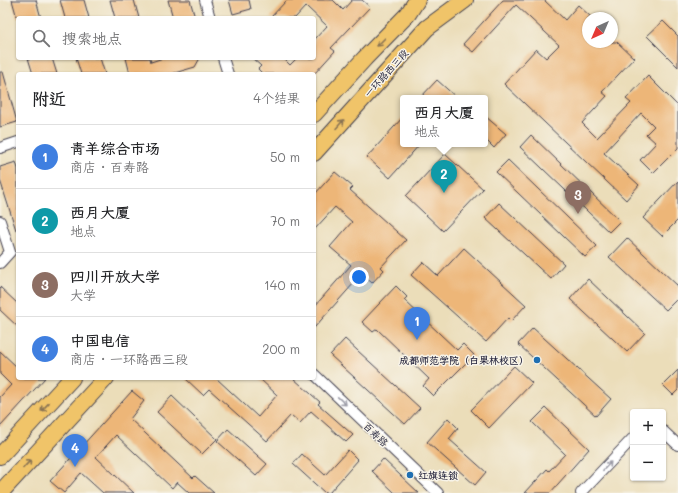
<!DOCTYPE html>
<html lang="zh">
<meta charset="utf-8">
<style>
:root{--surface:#fff;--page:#f2f2f2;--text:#202124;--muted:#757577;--line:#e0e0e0;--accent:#1f6fb2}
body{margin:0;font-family:Mali,"LXGW WenKai TC",sans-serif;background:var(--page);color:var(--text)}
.controls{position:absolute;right:12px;bottom:12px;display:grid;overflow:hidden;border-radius:4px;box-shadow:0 1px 3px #0004}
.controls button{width:36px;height:36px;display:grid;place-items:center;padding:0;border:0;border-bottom:1px solid var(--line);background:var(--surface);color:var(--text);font:20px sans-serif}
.compass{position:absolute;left:582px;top:12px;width:36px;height:36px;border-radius:50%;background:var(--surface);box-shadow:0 1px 3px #0004;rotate:224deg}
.you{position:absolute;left:359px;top:277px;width:14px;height:14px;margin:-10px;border:3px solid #fff;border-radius:50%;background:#1a73e8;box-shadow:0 0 0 6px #1a73e833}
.badge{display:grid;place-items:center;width:26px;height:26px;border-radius:50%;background:var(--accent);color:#fff;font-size:13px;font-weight:700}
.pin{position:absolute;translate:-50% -33px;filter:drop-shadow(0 1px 2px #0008)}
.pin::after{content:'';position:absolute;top:21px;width:14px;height:12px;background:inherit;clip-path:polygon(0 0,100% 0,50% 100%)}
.popup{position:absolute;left:400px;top:95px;width:88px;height:52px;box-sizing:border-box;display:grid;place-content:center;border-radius:4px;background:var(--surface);filter:drop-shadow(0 1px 3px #0005);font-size:13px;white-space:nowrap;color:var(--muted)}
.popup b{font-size:15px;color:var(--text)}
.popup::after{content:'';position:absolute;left:50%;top:100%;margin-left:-8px;border:8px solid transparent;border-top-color:var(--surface)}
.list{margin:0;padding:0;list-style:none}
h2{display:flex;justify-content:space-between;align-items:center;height:52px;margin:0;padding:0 16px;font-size:17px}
h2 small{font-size:13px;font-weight:400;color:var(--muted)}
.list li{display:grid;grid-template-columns:26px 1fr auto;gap:12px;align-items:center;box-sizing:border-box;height:64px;padding:0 16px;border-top:1px solid var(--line)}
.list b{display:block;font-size:15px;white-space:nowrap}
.list p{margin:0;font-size:13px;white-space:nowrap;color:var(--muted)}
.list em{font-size:13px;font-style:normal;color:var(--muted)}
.icon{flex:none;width:22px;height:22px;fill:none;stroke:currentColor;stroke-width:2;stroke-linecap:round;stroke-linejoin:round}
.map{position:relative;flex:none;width:678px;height:493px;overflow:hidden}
.search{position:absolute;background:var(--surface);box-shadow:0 1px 3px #0004;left:16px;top:16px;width:300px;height:44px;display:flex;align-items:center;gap:10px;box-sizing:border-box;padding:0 14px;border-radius:4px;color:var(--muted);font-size:15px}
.panel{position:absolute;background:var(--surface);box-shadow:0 1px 3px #0004;left:16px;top:72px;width:300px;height:308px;border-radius:4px}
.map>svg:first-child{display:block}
</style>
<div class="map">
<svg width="678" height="493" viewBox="0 0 678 493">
<rect width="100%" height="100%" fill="#f7f3e8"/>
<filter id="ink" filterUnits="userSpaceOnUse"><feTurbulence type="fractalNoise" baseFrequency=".025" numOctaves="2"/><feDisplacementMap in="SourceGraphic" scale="8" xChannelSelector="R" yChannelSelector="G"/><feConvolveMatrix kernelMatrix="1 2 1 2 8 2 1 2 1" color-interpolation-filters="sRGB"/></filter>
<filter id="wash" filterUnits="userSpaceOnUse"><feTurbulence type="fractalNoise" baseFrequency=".012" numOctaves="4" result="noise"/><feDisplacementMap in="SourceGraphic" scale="16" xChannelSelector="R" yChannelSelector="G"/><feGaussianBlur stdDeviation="0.9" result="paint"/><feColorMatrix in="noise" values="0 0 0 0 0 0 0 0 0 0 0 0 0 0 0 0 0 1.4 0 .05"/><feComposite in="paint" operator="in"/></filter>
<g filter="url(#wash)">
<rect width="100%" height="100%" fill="#ebddb9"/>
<g id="blocks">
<g fill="#edb678">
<polygon points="12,0 36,0 41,18 17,18"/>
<polygon points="60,0 84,0 89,18 65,18"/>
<polygon points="110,0 134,0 139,18 115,18"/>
<polygon points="168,0 190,0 195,18 173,18"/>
<polygon points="229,0 249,0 251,9 233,14"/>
<polygon points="287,0 333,0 343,10 352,0 362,0 370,7 331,48 335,51 314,74 263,74 258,69 261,66 252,58 283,58 290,65 297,58 314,58 314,40 327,26 306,6 295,18 270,18"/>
<polygon points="503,0 544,0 565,20 578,5 591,17 588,18 588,42 617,42 634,58 602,92 607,96 582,123 597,138 631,103 626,99 648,76 678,106 678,148 653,173 640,160 656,143 646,134 654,126 641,113 604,153 639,185 626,200 504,84 536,49 546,58 559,45 516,5 473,52 463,44"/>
<polygon points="663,21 678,36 678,67 647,36"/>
<polygon points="28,58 52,58 57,74 33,74"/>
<polygon points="76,58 100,58 105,74 81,74"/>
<polygon points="126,58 150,58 151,62 163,58 200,58 195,67 171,74 130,74"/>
<polygon points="0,72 3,72 17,122 0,127"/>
<polygon points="437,80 457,98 420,98"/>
<polygon points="485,116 506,134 494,148 485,139"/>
<polygon points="403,117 403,144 420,144 390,178 367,157"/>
<polygon points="531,135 620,221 609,232 520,147"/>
<polygon points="445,154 483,189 443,231 406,196"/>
<polygon points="508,160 597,246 585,257 496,172"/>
<polygon points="16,162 18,169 18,229 16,230 0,180 0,167"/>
<polygon points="335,172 353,187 350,190 406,240 381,267 384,270 372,283 362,274 314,328 314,307 351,265 330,247 352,222 335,207 314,230 314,195"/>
<polygon points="678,181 678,220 662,236 643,218"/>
<polygon points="499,203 564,264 551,279 485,218"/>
<polygon points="627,238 678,286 678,298 666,310 609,257"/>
<polygon points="464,248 526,305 511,321 508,318 486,342 411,275 423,262 438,276"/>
<polygon points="588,279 645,333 627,352 570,299"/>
<polygon points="396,286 407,297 404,300 457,350 463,344 474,355 433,396 423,386 429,379 377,329 373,332 362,322"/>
<polygon points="0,287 18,304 18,327 0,310"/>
<polygon points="533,328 611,399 596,416 518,344"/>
<polygon points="345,339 420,408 405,424 330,355"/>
<polygon points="0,351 18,368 18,378 45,378 0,427 0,397 11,385 0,374"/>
<polygon points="514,366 532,383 489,428 471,410"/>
<polygon points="678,370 678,390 673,395 663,385"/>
<polygon points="185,378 216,378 258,417 277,395 259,378 293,378 320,402 318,404 353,435 346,442 311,411 300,423 291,415 267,441 209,389 203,395"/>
<polygon points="132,391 144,401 130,419 193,478 195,476 214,493 189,493 177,482 172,488 116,435 96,457 134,493 103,493 81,473 64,493 50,481"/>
<polygon points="172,396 217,439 202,454 157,412"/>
<polygon points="546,408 589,449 550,493 525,493 547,469 549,471 565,454 532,422"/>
<polygon points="448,418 458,428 449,439 486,472 475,485 427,442"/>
<polygon points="228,429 267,464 256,476 217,441"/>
<polygon points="348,450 358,460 329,493 325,493 293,464 302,454 325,475"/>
<polygon points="383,459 419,493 395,493 372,471"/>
</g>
</g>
</g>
<g filter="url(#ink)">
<use href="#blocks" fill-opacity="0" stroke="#403e4e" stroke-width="1"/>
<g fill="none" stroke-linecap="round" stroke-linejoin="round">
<defs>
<g id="street">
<polyline points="205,0 210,18"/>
<polyline points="223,58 228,74"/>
<polyline points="0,148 18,142"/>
<polyline points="0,221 10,252 0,263"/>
<polyline points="314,374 438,493"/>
<polyline points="663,431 678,445"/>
<polyline points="581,493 633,438"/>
</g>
<g id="primary">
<polyline points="314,114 365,58 408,14 417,0"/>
<polyline points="314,153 427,28 465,0"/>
<polyline points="0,456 72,378"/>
<polyline points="0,493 106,378"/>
</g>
</defs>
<use href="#street" stroke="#403e4e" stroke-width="12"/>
<use href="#primary" stroke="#403e4e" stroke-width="18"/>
<use href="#street" stroke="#fff" stroke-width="10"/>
<use href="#primary" stroke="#f0c469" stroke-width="16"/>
</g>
<defs><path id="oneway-shaft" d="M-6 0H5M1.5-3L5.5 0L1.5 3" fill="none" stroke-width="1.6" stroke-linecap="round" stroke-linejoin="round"/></defs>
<g stroke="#897352">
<use href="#oneway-shaft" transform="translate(381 42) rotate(135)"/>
<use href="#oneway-shaft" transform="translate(340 124) rotate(-48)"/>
<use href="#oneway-shaft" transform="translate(45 407) rotate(133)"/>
<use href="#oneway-shaft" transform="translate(27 464) rotate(-47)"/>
</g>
<g stroke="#9c9ca7">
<use href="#oneway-shaft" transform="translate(342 401) rotate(44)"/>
<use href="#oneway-shaft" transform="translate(607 466) rotate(-47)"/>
</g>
</g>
<g fill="#1f6fb2" stroke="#f7f3e8" stroke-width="1.5">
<circle cx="537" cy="360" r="4"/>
<circle cx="410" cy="475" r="4"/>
</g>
<g text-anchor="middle" stroke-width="3" stroke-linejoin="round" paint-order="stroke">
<g font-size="10" fill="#22223b" stroke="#f7f3e8">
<text transform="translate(386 73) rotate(-48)" y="4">一环路西三段</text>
<text transform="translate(376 434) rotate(44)" y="4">百寿路</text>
</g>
<g font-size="10" font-weight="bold" fill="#22223b" stroke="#f7f3e8" text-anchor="end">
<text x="529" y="364">成都师范学院（白果林校区）</text>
<text x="418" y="479" text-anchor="start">红旗连锁</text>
</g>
</g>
</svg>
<div class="controls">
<button>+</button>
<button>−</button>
</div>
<svg class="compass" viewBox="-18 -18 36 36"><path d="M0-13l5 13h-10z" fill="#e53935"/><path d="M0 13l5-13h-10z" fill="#757577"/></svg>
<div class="you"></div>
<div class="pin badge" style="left:417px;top:340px;background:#3f7fe0">1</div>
<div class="pin badge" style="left:444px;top:193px;background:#0f9aa8">2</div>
<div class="popup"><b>西月大厦</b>地点</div>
<div class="pin badge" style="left:578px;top:214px;background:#8d6e63">3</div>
<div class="pin badge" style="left:75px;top:467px;background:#3f7fe0">4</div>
<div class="search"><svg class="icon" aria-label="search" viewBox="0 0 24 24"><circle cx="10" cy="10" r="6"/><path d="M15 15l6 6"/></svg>搜索地点</div>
<section class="panel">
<h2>附近<small>4个结果</small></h2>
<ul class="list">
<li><span class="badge" style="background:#3f7fe0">1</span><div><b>青羊综合市场</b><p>商店 · 百寿路</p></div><em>50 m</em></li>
<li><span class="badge" style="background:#0f9aa8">2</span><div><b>西月大厦</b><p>地点</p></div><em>70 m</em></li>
<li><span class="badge" style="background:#8d6e63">3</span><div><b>四川开放大学</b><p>大学</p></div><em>140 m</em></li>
<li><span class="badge" style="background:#3f7fe0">4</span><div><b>中国电信</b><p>商店 · 一环路西三段</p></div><em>200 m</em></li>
</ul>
</section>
</div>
